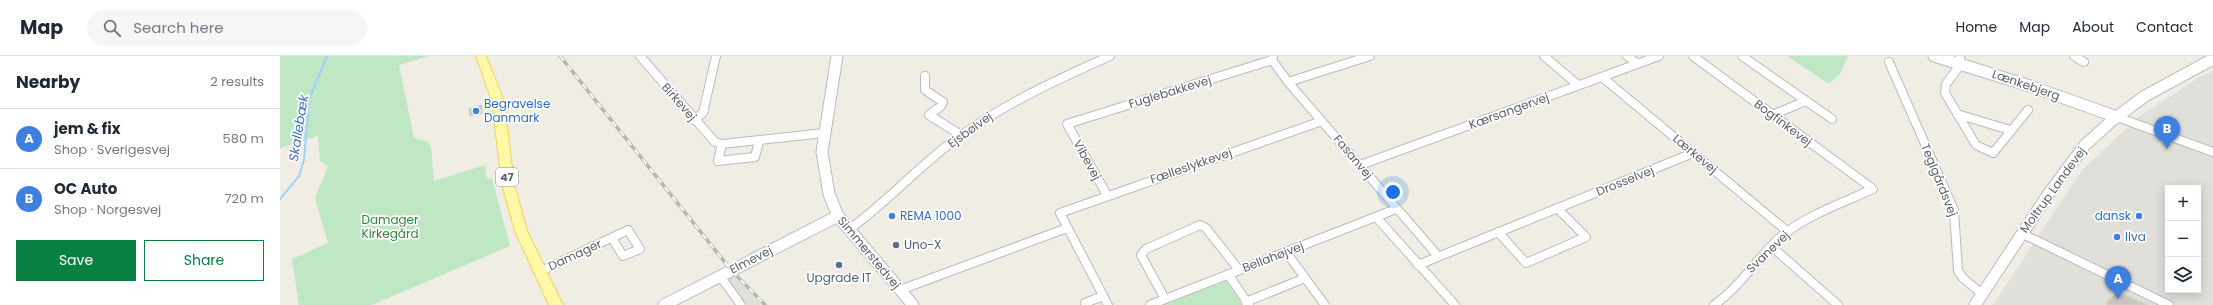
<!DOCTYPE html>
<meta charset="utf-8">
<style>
:root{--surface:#fff;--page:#f6f6f7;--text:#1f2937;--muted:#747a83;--line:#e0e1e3;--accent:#0b8043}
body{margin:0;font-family:Poppins,sans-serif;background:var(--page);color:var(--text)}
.controls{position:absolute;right:12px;bottom:12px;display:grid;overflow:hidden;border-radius:0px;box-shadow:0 2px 10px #0003}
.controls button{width:36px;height:36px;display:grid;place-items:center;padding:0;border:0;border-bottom:1px solid var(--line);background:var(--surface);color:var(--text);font:20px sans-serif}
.you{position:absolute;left:1113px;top:136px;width:14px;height:14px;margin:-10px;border:3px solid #fff;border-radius:50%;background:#1a73e8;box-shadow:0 0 0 6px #1a73e833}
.badge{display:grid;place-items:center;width:26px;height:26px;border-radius:50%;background:var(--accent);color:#fff;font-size:13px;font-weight:700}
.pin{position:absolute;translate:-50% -33px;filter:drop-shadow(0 1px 2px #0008)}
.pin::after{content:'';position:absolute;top:21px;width:14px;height:12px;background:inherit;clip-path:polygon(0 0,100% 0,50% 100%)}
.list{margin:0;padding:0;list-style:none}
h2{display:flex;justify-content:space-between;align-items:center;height:52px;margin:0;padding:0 16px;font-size:17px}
h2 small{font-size:13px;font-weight:400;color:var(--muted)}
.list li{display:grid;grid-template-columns:26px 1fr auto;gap:12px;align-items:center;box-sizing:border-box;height:60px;padding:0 16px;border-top:1px solid var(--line)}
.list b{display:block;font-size:15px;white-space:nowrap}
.list p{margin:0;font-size:13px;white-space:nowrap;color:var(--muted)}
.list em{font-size:13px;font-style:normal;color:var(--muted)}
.actions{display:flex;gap:8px;padding:12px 16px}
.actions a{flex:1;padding:9px 0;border:1px solid var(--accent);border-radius:0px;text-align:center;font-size:14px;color:var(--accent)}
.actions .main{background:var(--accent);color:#fff}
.icon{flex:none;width:22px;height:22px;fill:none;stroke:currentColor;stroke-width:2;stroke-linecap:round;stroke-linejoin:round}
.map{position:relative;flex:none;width:1933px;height:249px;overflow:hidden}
header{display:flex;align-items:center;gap:24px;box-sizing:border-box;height:56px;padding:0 20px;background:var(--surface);border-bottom:1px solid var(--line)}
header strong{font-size:19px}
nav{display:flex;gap:22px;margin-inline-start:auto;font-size:14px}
.search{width:280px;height:36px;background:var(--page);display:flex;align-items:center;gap:10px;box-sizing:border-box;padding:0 14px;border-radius:22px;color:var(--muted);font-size:15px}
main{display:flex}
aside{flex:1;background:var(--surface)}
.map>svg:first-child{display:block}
</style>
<header>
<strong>Map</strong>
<div class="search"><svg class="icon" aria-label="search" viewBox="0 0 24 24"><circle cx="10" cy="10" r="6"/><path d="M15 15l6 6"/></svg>Search here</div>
<nav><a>Home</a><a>Map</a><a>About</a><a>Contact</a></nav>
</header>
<main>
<aside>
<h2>Nearby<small>2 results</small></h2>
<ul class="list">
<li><span class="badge" style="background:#3f7fe0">A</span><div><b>jem &amp; fix</b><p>Shop · Sverigesvej</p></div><em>580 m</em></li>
<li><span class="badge" style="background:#3f7fe0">B</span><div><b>OC Auto</b><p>Shop · Norgesvej</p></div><em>720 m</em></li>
</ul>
<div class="actions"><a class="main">Save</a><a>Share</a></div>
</aside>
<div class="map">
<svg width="1933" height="249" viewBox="0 0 1933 249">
<rect width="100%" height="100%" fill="#efede4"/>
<g fill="#e0dfd9" fill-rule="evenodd">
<path d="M 1933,15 L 1933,249 L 1713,249 L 1802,114 L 1860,60 L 1921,20 ZM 1888,132 L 1918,132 L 1918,234 L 1888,234 Z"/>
<polygon points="453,219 481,249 466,249 446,223"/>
</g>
<g fill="#c0e7c3">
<polygon points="0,0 149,0 119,9 134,82 148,86 151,90 154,125 205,109 207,123 212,122 230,190 92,249 19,249 12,203 48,187 35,142 48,110 40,105 38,80 0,92"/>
<polygon points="1507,0 1568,0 1560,18 1549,28"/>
<polygon points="946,225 963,249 882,249"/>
</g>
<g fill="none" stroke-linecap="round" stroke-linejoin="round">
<polyline stroke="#a4d0ff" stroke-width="2" points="0,143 19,120 24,104 29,44 47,0"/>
</g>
<g fill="#cac7c1" stroke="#d4d0c2">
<polygon points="202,49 202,57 190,60 189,53"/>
<polygon points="1839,236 1867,249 1826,249 1829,243"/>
</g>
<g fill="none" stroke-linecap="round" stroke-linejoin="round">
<defs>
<g id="street">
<polyline points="360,0 435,86 442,88 544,77"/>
<polyline points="993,0 992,4 1008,26 1158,200"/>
<polyline points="1264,0 1298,29"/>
<polyline points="1347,0 1357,7"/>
<path d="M 1413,0 L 1593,133 C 1560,148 1526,159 1498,183 C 1476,204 1459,232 1434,249"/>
<polyline points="1462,0 1552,63"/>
<polyline points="1680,0 1681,8 1666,28 1665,37 1696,89 1713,97 1748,54"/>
<polyline points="1794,0 1804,6"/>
<polyline points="1609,6 1674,154 1678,215 1683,222 1702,238"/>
<polyline points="645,20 645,34 663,46 661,50 649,59 681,79"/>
<polyline points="1322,21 1508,176"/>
<polyline points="1008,26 1090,0"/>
<polyline points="1677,58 1730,74"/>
<polyline points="1492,59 1526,45"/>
<polyline points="1837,61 1933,96"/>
<polyline points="414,64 423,57 436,0"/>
<polyline points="442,88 438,105 475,101 479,85"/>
<polyline points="1080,109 1379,0"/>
<polyline points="827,139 787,68 992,4"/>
<polyline points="1096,161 1175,249"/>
<path d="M 568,174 C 604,149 633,116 668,89 C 717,51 774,25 830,0"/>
<polyline points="1218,176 1246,207 1306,181 1277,152"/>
<polyline points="1741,177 1889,249"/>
<polyline points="1491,190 1558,249"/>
<polyline points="1006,196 1045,249"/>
<polyline points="1138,209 1413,97"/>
<polyline points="259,216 348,174 360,193 343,200 332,182"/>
<polyline points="948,218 969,249"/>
<polyline points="440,220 461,249"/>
<polyline points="620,234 787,172"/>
<polyline points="885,243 861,199 866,193 920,169 926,172 959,214"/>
<polyline points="966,246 1025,222"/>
<polyline points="807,249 805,247 823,240"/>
<polyline points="828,249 780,157 1042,65"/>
<polyline points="870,249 1116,153"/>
</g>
<g id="secondary">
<polyline points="557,0 542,96 549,138 558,160 633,249"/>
<polyline points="1654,0 1750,30 1837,61"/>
<polyline points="384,249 558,160"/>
<polyline points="1695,249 1767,140 1805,89 1834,63 1865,40 1933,3"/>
</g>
<polygon id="primary" points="196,0 206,0 224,45 234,128 247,175 283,249 269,249 235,175 222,128 212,45"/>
</defs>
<use href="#street" stroke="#b9bbc0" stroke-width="10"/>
<use href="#secondary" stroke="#babcc2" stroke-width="13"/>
<use href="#primary" stroke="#f3d459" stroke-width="2"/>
<use href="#street" stroke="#fff" stroke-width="8"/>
<use href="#secondary" stroke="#fff" stroke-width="11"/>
<use href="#primary" fill="#fff8a9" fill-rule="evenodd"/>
<defs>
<polyline id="rail" points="280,0 451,214 485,249"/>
</defs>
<use href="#rail" stroke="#b5b6b6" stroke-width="3.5"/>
<use href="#rail" stroke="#fff" stroke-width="2" stroke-dasharray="6" stroke-linecap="butt"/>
</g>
<g fill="#3f7fe0" stroke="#fff" stroke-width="1.5">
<circle cx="196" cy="55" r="4"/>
<circle cx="612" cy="160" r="4"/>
<circle cx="1859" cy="160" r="4"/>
<circle cx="1837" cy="181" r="4"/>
</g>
<g fill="#5c6f8a" stroke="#fff" stroke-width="1.5">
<circle cx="616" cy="189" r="4"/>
<circle cx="559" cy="209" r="4"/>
</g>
<g text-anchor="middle" stroke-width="3.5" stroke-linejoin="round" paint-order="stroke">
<rect fill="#fff" stroke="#8d8f93" stroke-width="1" x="216" y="112" width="22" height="18" rx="3"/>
<g font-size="11" font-weight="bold" fill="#5c5f65">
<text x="227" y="125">47</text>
</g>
<g font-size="12" fill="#5c5f65" stroke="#fff">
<text transform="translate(1746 29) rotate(19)" y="4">Lænkebjerg</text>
<text transform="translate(890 36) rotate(-17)" y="4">Fuglebakkevej</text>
<text transform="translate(399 46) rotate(49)" y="4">Birkevej</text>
<text transform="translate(1229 55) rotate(-20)" y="4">Kærsangervej</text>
<text transform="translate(1503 67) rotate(37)" y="4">Bogfinkevej</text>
<text transform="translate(690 74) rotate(-36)" y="4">Ejsbølvej</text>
<text transform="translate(1415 98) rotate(40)" y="4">Lærkevej</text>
<text transform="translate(1073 101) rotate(50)" y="4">Fasanvej</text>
<text transform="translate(807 104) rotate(61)" y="4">Vibevej</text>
<text transform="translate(911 110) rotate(-19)" y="4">Fælleslykkevej</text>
<text transform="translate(1659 124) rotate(68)" y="4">Teglgårdsvej</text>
<text transform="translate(1345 125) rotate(-22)" y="4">Drosselvej</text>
<text transform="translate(1773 134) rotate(-54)" y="4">Moltrup Landevej</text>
<text transform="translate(1488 196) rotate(-44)" y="4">Svanevej</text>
<text transform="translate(589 197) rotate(50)" y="4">Simmerstedvej</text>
<text transform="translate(295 199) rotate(-25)" y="4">Damager</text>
<text transform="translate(993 201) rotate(-21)" y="4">Bellahøjvej</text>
<text transform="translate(471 204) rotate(-27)" y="4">Elmevej</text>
</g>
<g font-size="12" fill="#366cbe" stroke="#fff" text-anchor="start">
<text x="204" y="52">Begravelse<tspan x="204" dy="14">Danmark</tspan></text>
<text x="620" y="164">REMA 1000</text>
<text x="1851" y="164" text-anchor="end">dansk</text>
<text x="1845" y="185">Ilva</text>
</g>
<g font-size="12" fill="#34843e" stroke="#fff">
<text x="110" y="168">Damager<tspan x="110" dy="14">Kirkegård</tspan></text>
</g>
<g font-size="12" fill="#4e5e75" stroke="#fff" text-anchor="start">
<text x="624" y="193">Uno-X</text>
<text x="559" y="226" text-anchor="middle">Upgrade IT</text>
</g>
<g font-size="13" font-style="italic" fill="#4274bb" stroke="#fff">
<text transform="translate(18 72) rotate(-81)" y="5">Skallebæk</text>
</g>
</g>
</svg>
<div class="controls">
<button>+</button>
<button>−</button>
<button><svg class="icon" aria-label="layers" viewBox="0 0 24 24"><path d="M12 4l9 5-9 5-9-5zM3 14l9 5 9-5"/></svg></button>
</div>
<div class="you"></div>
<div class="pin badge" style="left:1838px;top:243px;background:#3f7fe0">A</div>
<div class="pin badge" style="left:1887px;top:93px;background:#3f7fe0">B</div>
</div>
</main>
